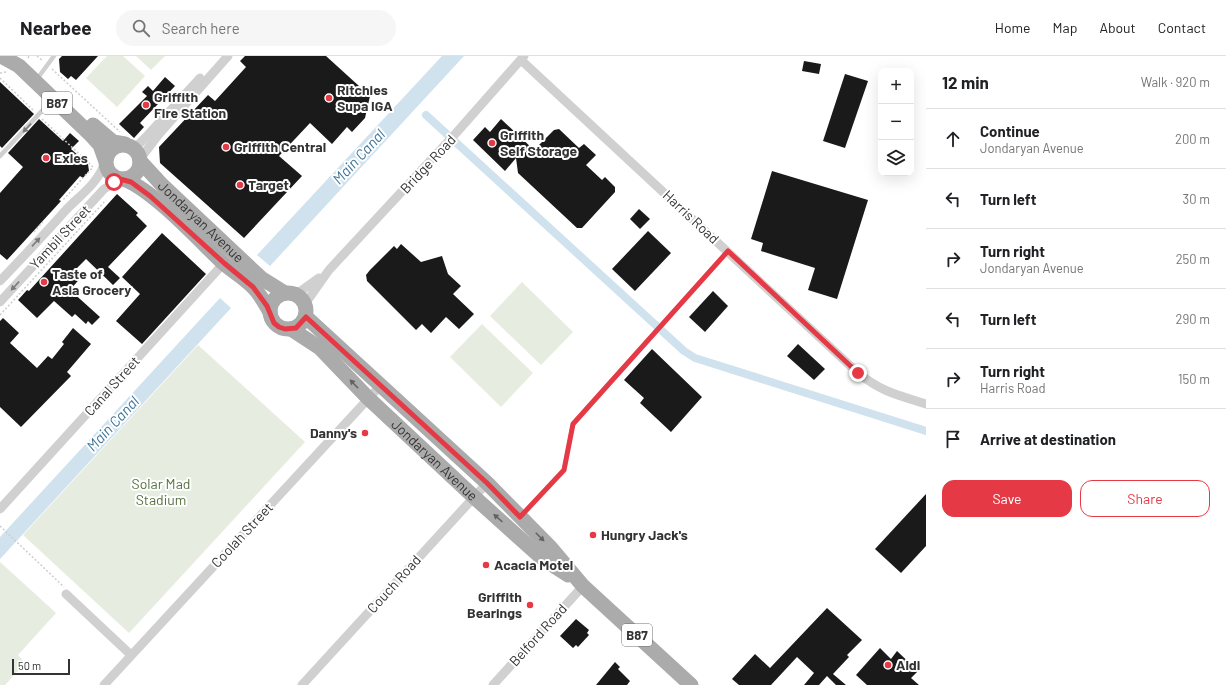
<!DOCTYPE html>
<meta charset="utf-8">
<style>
:root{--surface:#fff;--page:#f6f6f6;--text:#202124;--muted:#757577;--line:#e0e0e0;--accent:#e63946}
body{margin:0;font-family:Barlow,sans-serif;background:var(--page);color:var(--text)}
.controls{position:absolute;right:12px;top:12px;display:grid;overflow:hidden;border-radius:8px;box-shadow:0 4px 16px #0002}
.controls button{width:36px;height:36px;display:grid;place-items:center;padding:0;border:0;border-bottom:1px solid var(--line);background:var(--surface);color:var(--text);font:20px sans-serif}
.scale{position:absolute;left:12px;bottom:10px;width:58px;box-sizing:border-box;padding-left:4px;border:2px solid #333;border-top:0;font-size:11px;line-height:14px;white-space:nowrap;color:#333;-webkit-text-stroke:3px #fff;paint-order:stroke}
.stop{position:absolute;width:12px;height:12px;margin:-9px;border:3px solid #e63946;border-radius:50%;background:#fff}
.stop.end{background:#e63946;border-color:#fff;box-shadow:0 1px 4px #0008}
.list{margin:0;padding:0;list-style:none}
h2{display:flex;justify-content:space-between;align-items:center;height:52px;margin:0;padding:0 16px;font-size:17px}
h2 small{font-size:13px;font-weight:400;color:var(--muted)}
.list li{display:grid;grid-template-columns:26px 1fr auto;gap:12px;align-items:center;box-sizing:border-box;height:60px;padding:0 16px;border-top:1px solid var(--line)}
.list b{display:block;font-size:15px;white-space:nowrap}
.list p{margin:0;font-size:13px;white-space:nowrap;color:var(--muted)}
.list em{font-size:13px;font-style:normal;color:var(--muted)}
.actions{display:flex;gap:8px;padding:12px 16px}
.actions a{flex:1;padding:9px 0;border:1px solid var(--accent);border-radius:12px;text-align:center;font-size:14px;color:var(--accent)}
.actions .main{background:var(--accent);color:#fff}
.icon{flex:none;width:22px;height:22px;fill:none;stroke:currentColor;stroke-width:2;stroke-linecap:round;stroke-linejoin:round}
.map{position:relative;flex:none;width:926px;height:629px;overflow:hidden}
header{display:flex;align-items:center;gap:24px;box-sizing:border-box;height:56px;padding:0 20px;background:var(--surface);border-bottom:1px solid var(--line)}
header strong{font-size:19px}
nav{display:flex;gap:22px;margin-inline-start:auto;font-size:14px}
.search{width:280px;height:36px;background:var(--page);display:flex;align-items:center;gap:10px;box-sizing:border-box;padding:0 14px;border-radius:22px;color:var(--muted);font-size:15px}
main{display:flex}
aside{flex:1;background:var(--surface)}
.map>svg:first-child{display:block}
</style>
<header>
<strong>Nearbee</strong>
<div class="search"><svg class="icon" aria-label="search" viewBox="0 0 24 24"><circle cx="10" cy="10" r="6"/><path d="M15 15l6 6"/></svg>Search here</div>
<nav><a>Home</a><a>Map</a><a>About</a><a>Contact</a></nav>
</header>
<main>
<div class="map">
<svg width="926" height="629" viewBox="0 0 926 629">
<rect width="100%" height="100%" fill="#fff"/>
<g fill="#e6ecdf">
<polygon points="107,0 123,0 145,20 117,51 86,22"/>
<polygon points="136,0 165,0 151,14"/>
<polygon points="522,226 573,276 541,309 490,260"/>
<polygon points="482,268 533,317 501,351 450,301"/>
<polygon points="198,289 305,386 129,577 23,479"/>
<polygon points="0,506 56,557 18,599 25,607 5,629 0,629"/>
</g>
<g fill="#cfe2ee">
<polygon points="442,0 464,0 270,210 257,199"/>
<polygon points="220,242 231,252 0,503 0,481"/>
</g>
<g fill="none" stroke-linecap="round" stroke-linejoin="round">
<polyline stroke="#cfe2ee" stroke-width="8" points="426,59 684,295 695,302 926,375"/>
</g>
<g fill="#1a1a1a">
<polygon points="62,0 98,0 76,24 71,20 68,23 60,16 59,3"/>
<polygon points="245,0 326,0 370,40 365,62 352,76 347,71 332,88 310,67 279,100 302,120 244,182 160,107 159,91 208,39 215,45 246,11 240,5"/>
<polygon points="804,5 821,8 819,18 802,15"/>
<polygon points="845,18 868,25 845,92 823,85"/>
<polygon points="165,21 175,30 140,67 144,71 134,82 119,68 147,40 142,36 148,30 153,35"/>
<polygon points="0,26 34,58 2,92 0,90"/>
<polygon points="39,63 63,85 70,77 79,85 71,93 88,108 89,115 83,122 80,120 59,144 61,145 7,204 0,198 0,137 23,111 8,97"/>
<polygon points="501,63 534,94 554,74 559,73 579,92 584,88 596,99 586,109 602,124 605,121 615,131 615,136 582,172 577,172 518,117 516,102 505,115 473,84 485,71 490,76"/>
<polygon points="772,115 868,144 837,243 808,234 815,212 761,195 763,187 751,183"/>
<polygon points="117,138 138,157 136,159 147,170 108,211 120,222 113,229 86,203 76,213 83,219 70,234 100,261 92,269 88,265 86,268 75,258 72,261 54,245 37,262 18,244 27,234 29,235"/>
<polygon points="639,153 650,163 640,173 630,163"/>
<polygon points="648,175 671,197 635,235 612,213"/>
<polygon points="162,177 206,218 142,288 116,265 140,238 122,221"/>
<polygon points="401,188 421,206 442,200 448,218 461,230 453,238 474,258 459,273 446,261 431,277 422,268 416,274 367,225 366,219 370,214 394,190 397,193"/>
<polygon points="713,235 728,250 705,276 689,261"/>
<polygon points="3,262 19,277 10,287 37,312 48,300 52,303 64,288 62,286 73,272 91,288 67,316 71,320 21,371 0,351 0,265"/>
<polygon points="798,288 825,313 814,324 787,300"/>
<polygon points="652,293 702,341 671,376 640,347 644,342 624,324"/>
<polygon points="926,438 926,490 901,517 875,493"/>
<polygon points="827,552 862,584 847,599 849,601 833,618 846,629 836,629 827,620 819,629 804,629 814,617 797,601 771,629 739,629 732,623 755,598 770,612"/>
<polygon points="576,563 589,574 587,577 589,579 578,591 576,589 573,592 560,580"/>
<polygon points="880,592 891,603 897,595 918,615 911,622 919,629 867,629 856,619"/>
<polygon points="615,606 620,611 618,613 630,625 627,629 596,629"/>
</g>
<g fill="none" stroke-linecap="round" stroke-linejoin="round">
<g stroke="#cdcdcd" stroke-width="1.5" stroke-dasharray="2 2" stroke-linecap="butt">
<polyline points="37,0 43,5"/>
<polyline points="28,2 29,0"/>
<polyline points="52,13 120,76"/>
<polyline points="0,17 6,16"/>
<polyline points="0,22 34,55"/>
<polyline points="42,63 93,111 63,144"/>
<polyline points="34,176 43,166"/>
<polyline points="0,259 106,144"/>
<polyline points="0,470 64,531"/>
</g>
<g stroke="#d0d0d0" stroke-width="4.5">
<polyline points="40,19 54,0"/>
<polyline points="0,100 52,44"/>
<polyline points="522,459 564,414 573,368 728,195"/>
</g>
<g stroke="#d0d0d0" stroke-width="9">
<path d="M 521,4 L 858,317 C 882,336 897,339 926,348"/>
<polyline points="129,89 138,89 146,81 200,22"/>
<polyline points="140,103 159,78 228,0"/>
<path d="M 0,225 C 22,202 44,179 65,155 C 80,139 98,128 105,106"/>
<polyline points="291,237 301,235 319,222"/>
<polyline points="0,246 104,133 120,123"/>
<polyline points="305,248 329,214 457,76 524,0"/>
<polyline points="0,453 224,207"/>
<polyline points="66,538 131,599"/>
<polyline points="104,629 380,330"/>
<polyline points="302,629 487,427"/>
<polyline points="493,629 583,530"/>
</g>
<g stroke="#ababab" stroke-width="15">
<polyline points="1,0 19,10 90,78 100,89 105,103"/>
<polyline points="93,69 113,86 125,88"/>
<circle cx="123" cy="106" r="17"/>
<path id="s1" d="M 140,105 L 162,129 L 261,222 L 285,237"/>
<path d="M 124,123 C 154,135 197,182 222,206 C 232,215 243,221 253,231 C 260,238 265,247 270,256"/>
<circle cx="288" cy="255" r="18"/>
<polyline points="306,261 487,427 551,492 583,530 691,629"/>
<path id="s2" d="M 291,273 L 320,292 L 368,342 L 474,441 L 543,503 L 568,519"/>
</g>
</g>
<defs><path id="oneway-solid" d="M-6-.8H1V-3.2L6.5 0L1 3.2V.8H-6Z"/></defs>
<g fill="#7a7a7a">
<use href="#oneway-solid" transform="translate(27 72) rotate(133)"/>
<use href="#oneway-solid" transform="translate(36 186) rotate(-47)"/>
<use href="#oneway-solid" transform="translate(15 230) rotate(133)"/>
</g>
<g fill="#636363">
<use href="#oneway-solid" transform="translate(354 328) rotate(-134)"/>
<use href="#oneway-solid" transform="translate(498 462) rotate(-138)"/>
<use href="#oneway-solid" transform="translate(540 481) rotate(45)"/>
</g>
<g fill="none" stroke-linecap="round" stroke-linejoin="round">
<polyline stroke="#e63946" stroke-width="5" points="114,126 120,123 131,126 150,140 224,207 253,231 267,250 274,267 279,271 285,273 296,272 306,261 487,427 520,461 564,414 573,368 728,195 858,317"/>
</g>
<g fill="#e63946" stroke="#fff" stroke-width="1.5">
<circle cx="329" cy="42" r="4"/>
<circle cx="146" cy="49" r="4"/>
<circle cx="492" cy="87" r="4"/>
<circle cx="226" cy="91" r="4"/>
<circle cx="46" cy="102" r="4"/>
<circle cx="240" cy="129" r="4"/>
<circle cx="44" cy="226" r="4"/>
<circle cx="365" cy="377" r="4"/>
<circle cx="593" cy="479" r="4"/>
<circle cx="486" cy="509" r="4"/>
<circle cx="530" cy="549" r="4"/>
<circle cx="888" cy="609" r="4"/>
</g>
<g text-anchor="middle" stroke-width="4" stroke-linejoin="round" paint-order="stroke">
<g fill="#fff" stroke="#707070" stroke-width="1">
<rect x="42" y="36" width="30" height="22" rx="3"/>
<rect x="622" y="568" width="30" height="22" rx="3"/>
</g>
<g font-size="13" font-weight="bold" fill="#333">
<text x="57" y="52">B87</text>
<text x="637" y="584">B87</text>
</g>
<g font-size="14" font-weight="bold" fill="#333" stroke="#fff" text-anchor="start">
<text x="337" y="39">Ritchies<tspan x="337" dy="16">Supa IGA</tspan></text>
<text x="154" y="46">Griffith<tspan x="154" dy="16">Fire Station</tspan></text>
<text x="500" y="84">Griffith<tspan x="500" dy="16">Self Storage</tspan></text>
<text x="234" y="96">Griffith Central</text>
<text x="54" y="107">Exies</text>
<text x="248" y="134">Target</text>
<text x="52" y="223">Taste of<tspan x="52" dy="16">Asia Grocery</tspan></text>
<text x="357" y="382" text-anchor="end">Danny's</text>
<text x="601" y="484">Hungry Jack's</text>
<text x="494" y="514">Acacia Motel</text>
<text x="522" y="546" text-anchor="end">Griffith<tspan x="522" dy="16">Bearings</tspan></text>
<text x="896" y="614">Aldi</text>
</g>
<g font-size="14" fill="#333" stroke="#fff">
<text transform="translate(428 108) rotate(-47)" y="5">Bridge Road</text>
<text transform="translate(691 161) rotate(43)" y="5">Harris Road</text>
<text dy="5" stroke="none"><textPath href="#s1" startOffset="86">Jondaryan Avenue</textPath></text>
<text transform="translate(60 181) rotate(-47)" y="5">Yambil Street</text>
<text transform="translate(112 330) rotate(-48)" y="5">Canal Street</text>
<text dy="5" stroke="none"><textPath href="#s2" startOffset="195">Jondaryan Avenue</textPath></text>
<text transform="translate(242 479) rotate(-47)" y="5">Coolah Street</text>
<text transform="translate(394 528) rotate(-48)" y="5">Couch Road</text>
<text transform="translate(538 579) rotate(-48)" y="5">Belford Road</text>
</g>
<g font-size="14" fill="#56703f" stroke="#fff">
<text x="161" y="433">Solar Mad<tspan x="161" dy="16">Stadium</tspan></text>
</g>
<g font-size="15" font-style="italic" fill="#3f7597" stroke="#fff">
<text transform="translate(359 101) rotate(-47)" y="5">Main Canal</text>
<text transform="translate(113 368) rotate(-47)" y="5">Main Canal</text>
</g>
</g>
</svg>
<div class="controls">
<button>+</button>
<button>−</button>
<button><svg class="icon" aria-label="layers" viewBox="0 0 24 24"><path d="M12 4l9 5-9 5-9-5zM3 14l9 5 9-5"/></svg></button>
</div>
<div class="scale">50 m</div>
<div class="stop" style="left:114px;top:126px"></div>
<div class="stop end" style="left:858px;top:317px"></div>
</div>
<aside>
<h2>12 min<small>Walk · 920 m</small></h2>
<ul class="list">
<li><svg class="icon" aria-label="ahead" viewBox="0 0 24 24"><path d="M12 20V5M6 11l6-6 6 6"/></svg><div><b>Continue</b><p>Jondaryan Avenue</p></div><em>200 m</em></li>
<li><svg class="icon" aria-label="left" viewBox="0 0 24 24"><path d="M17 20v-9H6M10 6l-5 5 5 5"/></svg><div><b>Turn left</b></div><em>30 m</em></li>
<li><svg class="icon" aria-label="right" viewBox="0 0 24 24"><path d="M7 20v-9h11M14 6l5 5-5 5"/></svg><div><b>Turn right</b><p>Jondaryan Avenue</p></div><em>250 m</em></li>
<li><svg class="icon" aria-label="left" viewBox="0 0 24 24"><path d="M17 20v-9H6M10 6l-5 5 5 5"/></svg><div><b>Turn left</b></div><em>290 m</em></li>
<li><svg class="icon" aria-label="right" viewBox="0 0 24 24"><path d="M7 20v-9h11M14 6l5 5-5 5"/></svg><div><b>Turn right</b><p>Harris Road</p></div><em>150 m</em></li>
<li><svg class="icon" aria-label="arrive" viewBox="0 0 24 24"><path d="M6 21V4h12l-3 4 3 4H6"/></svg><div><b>Arrive at destination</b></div></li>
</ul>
<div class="actions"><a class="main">Save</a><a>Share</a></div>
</aside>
</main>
